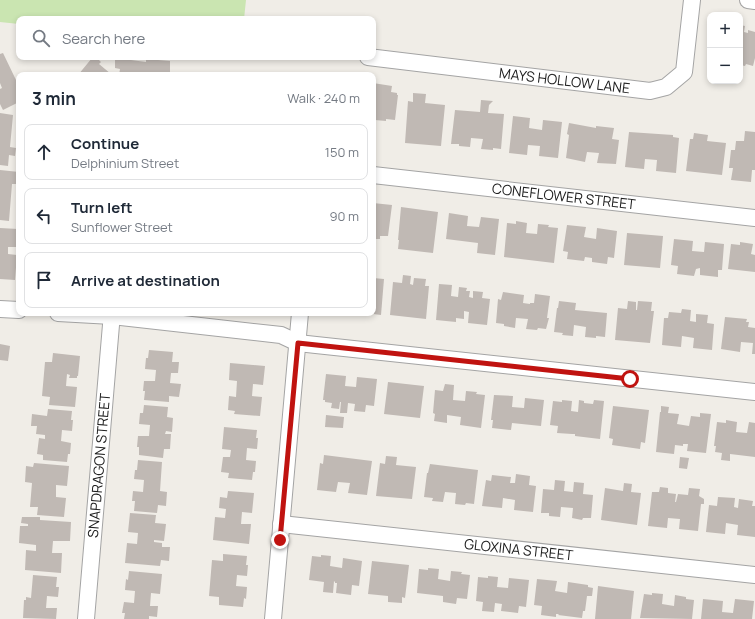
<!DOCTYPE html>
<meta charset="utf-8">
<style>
:root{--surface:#fff;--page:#f6f6f7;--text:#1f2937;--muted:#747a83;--line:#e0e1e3}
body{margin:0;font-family:Manrope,sans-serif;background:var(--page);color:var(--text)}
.controls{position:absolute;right:12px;top:12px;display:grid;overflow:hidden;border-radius:8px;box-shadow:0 2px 6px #0003}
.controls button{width:36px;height:36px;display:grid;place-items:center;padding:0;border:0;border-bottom:1px solid var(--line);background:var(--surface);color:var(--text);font:20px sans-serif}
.stop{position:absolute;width:12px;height:12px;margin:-9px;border:3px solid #c01310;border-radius:50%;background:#fff}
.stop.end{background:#c01310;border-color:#fff;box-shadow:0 1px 4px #0008}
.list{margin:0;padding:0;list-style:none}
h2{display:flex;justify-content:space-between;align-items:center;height:52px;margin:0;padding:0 16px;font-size:17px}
h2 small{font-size:13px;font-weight:400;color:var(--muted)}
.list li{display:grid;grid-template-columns:26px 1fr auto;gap:12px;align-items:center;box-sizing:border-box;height:56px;margin:0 8px 8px;padding:0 8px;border:1px solid var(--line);border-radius:8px}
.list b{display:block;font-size:15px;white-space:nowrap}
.list p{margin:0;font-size:13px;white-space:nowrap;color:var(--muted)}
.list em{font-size:13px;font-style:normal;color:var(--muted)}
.icon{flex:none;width:22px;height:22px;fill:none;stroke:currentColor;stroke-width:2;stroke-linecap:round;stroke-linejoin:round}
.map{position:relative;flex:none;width:755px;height:619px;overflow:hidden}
.search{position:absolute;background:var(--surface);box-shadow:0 2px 6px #0003;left:16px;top:16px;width:360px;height:44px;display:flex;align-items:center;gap:10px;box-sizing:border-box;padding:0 14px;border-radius:8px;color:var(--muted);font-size:15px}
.panel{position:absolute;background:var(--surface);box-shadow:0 2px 6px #0003;left:16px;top:72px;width:360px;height:244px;border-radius:8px}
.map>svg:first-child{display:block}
</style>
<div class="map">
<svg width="755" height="619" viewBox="0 0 755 619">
<rect width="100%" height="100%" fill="#f0ede7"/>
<polygon fill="#cae5b1" points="0,0 246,0 244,19 19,19 19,24 0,22"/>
<g fill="#c0b9b4">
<polygon points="740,25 745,26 744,32 748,33 748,30 755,32 755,58 753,66 746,64 745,66 740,65"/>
<polygon points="3,53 16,80 19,78 19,102 3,110 0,104 0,89 2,88 0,83 0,54"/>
<polygon points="96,57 101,62 99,64 111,74 110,75 78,75 92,58 94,60"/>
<polygon points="115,57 131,57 131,60 146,62 146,59 170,61 170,75 119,75 120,69 115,68"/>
<polygon points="373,83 392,86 391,92 397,93 397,95 398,95 395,120 386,119 386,121 375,120 376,109 373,108"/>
<polygon points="413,93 426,94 425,103 445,105 441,146 405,143 408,101 413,102"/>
<polygon points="481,100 493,101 489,105 488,113 504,114 501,149 493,148 493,150 481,149 483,139 471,138 470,147 459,146 459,144 451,144 455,110 480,112"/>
<polygon points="0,113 13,115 10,147 16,148 15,156 9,155 8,166 0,165"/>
<polygon points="513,116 530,118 529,128 542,130 543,120 562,122 558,158 539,156 540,146 528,145 527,155 509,153"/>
<polygon points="569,123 596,128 596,126 614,128 612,139 619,140 616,164 597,163 599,153 587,152 585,162 566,158 569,135 567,134"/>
<polygon points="745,131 755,132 755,170 752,170 751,182 731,180 733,168 729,168 731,150 735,150 736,141 744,141"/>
<polygon points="629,132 673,135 673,137 679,138 676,173 656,171 657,160 645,159 644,169 625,167"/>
<polygon points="694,133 708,135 707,141 726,143 722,175 686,171 690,139 693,139"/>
<polygon points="0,170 19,172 19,184 12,184 9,221 0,220"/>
<polygon points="373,203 392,205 388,236 380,236 380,239 373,239"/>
<polygon points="401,207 438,212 433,253 398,249 399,240 398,240"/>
<polygon points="449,213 468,216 467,226 479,227 481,217 499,219 495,255 477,253 478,243 446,239"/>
<polygon points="516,221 527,223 526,233 537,234 538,224 549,225 548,227 558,228 554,263 504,257 507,223 516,224"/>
<polygon points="567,225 586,227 584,237 596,239 597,228 617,231 614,258 608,257 607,264 592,262 592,258 585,257 584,261 567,259 568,252 563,251"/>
<polygon points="0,228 18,229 17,247 8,247 8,254 17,255 15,280 0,279"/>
<polygon points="627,233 663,236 660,268 624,265"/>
<polygon points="674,239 693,241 692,251 704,252 705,242 724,244 722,270 718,270 718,277 700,275 700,268 696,269 694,276 677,274 678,266 671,265"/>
<polygon points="740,242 753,244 751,254 755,255 755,272 728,269 731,244 740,245"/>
<polygon points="403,275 411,276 410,284 413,285 414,278 426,279 425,286 429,286 426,319 390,315 393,282 402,283"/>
<polygon points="373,278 384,279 381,315 373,314"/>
<polygon points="439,284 452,285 451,296 458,297 459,287 467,288 466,291 470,291 469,297 473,298 473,291 483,292 482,298 490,299 487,325 468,323 469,312 464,311 464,319 456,318 456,322 436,320"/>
<polygon points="503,292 524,295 523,303 530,304 530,303 534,303 535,294 550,296 547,318 549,318 546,329 538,328 537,330 526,329 528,319 516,318 515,328 504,326 504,324 496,323 498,299 501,300"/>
<polygon points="559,301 576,303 575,310 607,313 605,337 596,336 596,338 585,337 586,327 574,325 573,336 562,335 563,333 554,332 557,308 558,308"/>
<polygon points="628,301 636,302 636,310 637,310 638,301 652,302 651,311 654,311 650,343 615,340 618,308 627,309"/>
<polygon points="682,309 691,310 690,321 696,322 696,314 708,315 707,323 714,324 712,350 693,348 694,338 682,336 681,347 662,345 664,318 668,318 669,312 681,313"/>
<polygon points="725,317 747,319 746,322 749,322 748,327 755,328 755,354 752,354 753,343 741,342 740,352 721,349"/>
<polygon points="0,344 10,346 8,361 0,360"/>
<polygon points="149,350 173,352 172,362 179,362 178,373 171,373 170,383 181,384 179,397 169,396 169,402 144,400 145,391 143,391 144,381 155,381 156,370 145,369 146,358 148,358"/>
<polygon points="53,353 80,356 78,376 77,376 77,378 69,378 70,375 67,374 66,386 77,387 75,407 49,405 50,397 42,396 45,362 52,362"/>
<polygon points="230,363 265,366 263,385 253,384 252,396 262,397 260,416 234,414 235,411 228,410 229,396 236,397 237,381 229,380"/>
<polygon points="326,374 346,376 345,386 356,387 357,377 377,379 374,406 366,405 365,412 354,411 355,404 348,403 347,413 340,413 341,402 340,402 339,409 331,408 332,403 325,402 325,400 323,400"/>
<polygon points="388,382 424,386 420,418 384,414"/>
<polygon points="445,384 454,385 453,400 465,401 466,391 477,392 476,394 485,395 481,428 460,425 461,417 447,415 447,423 434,421 435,414 433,413 435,390 443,391"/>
<polygon points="494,395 513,396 512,407 524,408 525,398 544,400 541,426 512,423 511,430 492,428 493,420 491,420"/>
<polygon points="562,400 572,401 571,411 578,412 579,400 584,401 584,403 593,404 594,400 604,401 600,439 575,436 575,434 572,434 557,433 558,426 550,425 553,401 562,402"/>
<polygon points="144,405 168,407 167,417 173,418 172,432 166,431 165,434 171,434 170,449 164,449 163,458 139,455 139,447 137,447 138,436 149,436 150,425 139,424 140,413 143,413"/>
<polygon points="613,406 649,410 645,443 641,442 640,449 612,445 613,439 609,438"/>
<polygon points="661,406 669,407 668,413 679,414 677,424 689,426 691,416 700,417 700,413 711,414 706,453 687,451 688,444 683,444 683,446 675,445 674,454 656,452 660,412 661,412"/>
<polygon points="48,409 72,411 71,420 73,420 72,431 62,430 61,441 71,443 70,454 68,454 67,462 43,460 43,455 37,454 39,438 45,439 45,435 36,434 37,426 31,426 32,414 47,416"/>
<polygon points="326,415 344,417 343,428 325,427"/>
<polygon points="726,420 737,422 736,432 747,433 749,422 755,423 755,457 730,454 730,461 721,460 722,453 715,452 716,446 714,446 717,422 726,423"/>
<polygon points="224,427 257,430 256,438 258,438 257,449 247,448 246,460 256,461 255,472 253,472 252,480 228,478 229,473 221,472 223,457 230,457 231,450 222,449"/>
<polygon points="324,455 372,461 367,495 348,493 350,483 338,482 336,492 317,490 320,463 323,464"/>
<polygon points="386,456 397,457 396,465 416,467 412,499 376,496 380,463 385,464"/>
<polygon points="680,457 689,458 687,469 679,468"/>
<polygon points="138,460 162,462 160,491 167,492 166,506 158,505 157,513 134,511 135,501 132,501 133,491 143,492 144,480 134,479 135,470 137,470"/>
<polygon points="34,463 69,466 67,486 56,485 56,497 66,498 64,517 37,515 38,507 30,507 32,483 25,482 26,466 33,467"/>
<polygon points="430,464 478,470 474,504 466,503 465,505 455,504 456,493 445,492 443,502 432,501 433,498 424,497 427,473 428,473"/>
<polygon points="516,474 530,476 529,485 536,486 533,512 514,510 515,500 503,498 502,508 482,506 486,480 491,481 492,475 511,477 510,483 515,483"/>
<polygon points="555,480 565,481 564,491 573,492 574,482 584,483 583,494 593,495 591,518 583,518 582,520 572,518 573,508 561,507 560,517 549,516 549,513 541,513 543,489 554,490"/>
<polygon points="624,483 632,484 631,492 641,493 637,525 601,520 605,488 623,491"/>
<polygon points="660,487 668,488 668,493 676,494 675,502 676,502 678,494 688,495 689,488 700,489 699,496 704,499 704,504 701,504 698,531 679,529 680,519 668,518 667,528 648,526 652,492 659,492"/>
<polygon points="228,491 254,493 252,513 242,512 241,524 251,524 249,544 213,540 215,517 225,518 226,509 219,508 220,497 227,498"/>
<polygon points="718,497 735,498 734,507 738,508 739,499 753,501 752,506 755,506 755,537 737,535 738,525 726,523 725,534 706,532 709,505 717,506"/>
<polygon points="130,513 156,515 155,523 166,524 164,541 154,540 154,542 162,543 162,547 170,547 169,561 161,560 160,566 125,563 127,543 137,544 138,533 128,532"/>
<polygon points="22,517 40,517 40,520 71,522 70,541 53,541 52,553 62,553 61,573 25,570 26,550 36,551 36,545 19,543 20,526 28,526 28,524 21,523"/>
<polygon points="223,554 247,556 246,565 248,565 247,576 237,575 236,586 247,587 246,599 244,598 243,607 219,605 219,597 209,596 212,560 223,561"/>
<polygon points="321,555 331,556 330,566 342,568 343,558 362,561 359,586 352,585 351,595 336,593 337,583 335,583 335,582 334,581 333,593 323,592 324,582 309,580 312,556 321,557"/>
<polygon points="372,561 409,565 405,598 402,597 402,603 388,602 388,596 368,594"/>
<polygon points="428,568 439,569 438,579 450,581 451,571 462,572 461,574 470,575 467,599 457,598 456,604 443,602 443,596 417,593 419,569 428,570"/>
<polygon points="129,571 162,574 160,594 151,593 150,606 158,606 157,617 149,616 149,619 124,619 125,613 122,613 124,602 134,603 135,591 125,590 126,579 128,580"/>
<polygon points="33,575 57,577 56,587 59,587 58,597 47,596 46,608 57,608 56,619 23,618 24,600 26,600 26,597 31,598"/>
<polygon points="488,576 498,577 497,587 508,588 509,578 529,580 526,607 519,606 518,613 501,611 502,604 495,603 494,612 482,611 483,602 476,601 478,577 488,578"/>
<polygon points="537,579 557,581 555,591 567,593 568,582 588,585 588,587 593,588 592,596 587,596 585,611 583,611 582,618 558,615 559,614 556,614 556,617 541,615 542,606 534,605"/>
<polygon points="598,586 634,591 631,619 595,619"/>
<polygon points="652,593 663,594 662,604 674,606 675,595 686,597 686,599 694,600 692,619 640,618 644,594 652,595"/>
<polygon points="703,599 723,601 722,612 733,613 735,599 754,601 752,619 701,619"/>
</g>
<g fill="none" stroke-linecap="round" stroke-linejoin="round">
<defs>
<g id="street">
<polyline points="748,0 755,1"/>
<path id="s1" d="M 368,57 L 650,91 L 666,87 L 684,72 L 692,0"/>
<path id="s2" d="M 373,175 L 755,218"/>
<polyline points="0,309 19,310"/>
<polyline points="58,313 112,316 281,335 298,343 316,345 755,392"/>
<path id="s3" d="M 281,524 L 755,575"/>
<path id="s4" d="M 86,619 L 112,313"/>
<polyline points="273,619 300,313"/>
</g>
</defs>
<use href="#street" stroke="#a4a4a4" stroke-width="18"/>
<use href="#street" stroke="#fff" stroke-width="16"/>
</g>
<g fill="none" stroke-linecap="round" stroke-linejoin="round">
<polyline stroke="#c01310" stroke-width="5" points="280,540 298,343 630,379"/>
</g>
<g text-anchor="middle" stroke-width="3.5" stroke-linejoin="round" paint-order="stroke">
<g font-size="14" fill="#202020" stroke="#fff">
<text dy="5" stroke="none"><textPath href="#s1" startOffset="198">MAYS HOLLOW LANE</textPath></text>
<text dy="5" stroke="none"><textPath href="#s2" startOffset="192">CONEFLOWER STREET</textPath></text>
<text dy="5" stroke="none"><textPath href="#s4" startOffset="154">SNAPDRAGON STREET</textPath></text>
<text dy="5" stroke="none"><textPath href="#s3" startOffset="239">GLOXINA STREET</textPath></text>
</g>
</g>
</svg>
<div class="controls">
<button>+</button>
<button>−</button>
</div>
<div class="stop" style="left:630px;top:379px"></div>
<div class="stop end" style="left:280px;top:540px"></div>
<div class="search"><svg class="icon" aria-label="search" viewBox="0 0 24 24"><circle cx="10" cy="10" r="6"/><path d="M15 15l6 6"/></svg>Search here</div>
<section class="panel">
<h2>3 min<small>Walk · 240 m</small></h2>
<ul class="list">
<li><svg class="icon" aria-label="ahead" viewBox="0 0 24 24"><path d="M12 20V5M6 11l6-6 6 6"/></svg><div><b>Continue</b><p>Delphinium Street</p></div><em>150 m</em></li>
<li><svg class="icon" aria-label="left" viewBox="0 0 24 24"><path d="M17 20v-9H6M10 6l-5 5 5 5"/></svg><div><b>Turn left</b><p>Sunflower Street</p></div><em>90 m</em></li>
<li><svg class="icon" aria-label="arrive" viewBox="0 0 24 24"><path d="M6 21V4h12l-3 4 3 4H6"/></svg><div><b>Arrive at destination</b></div></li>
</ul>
</section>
</div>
